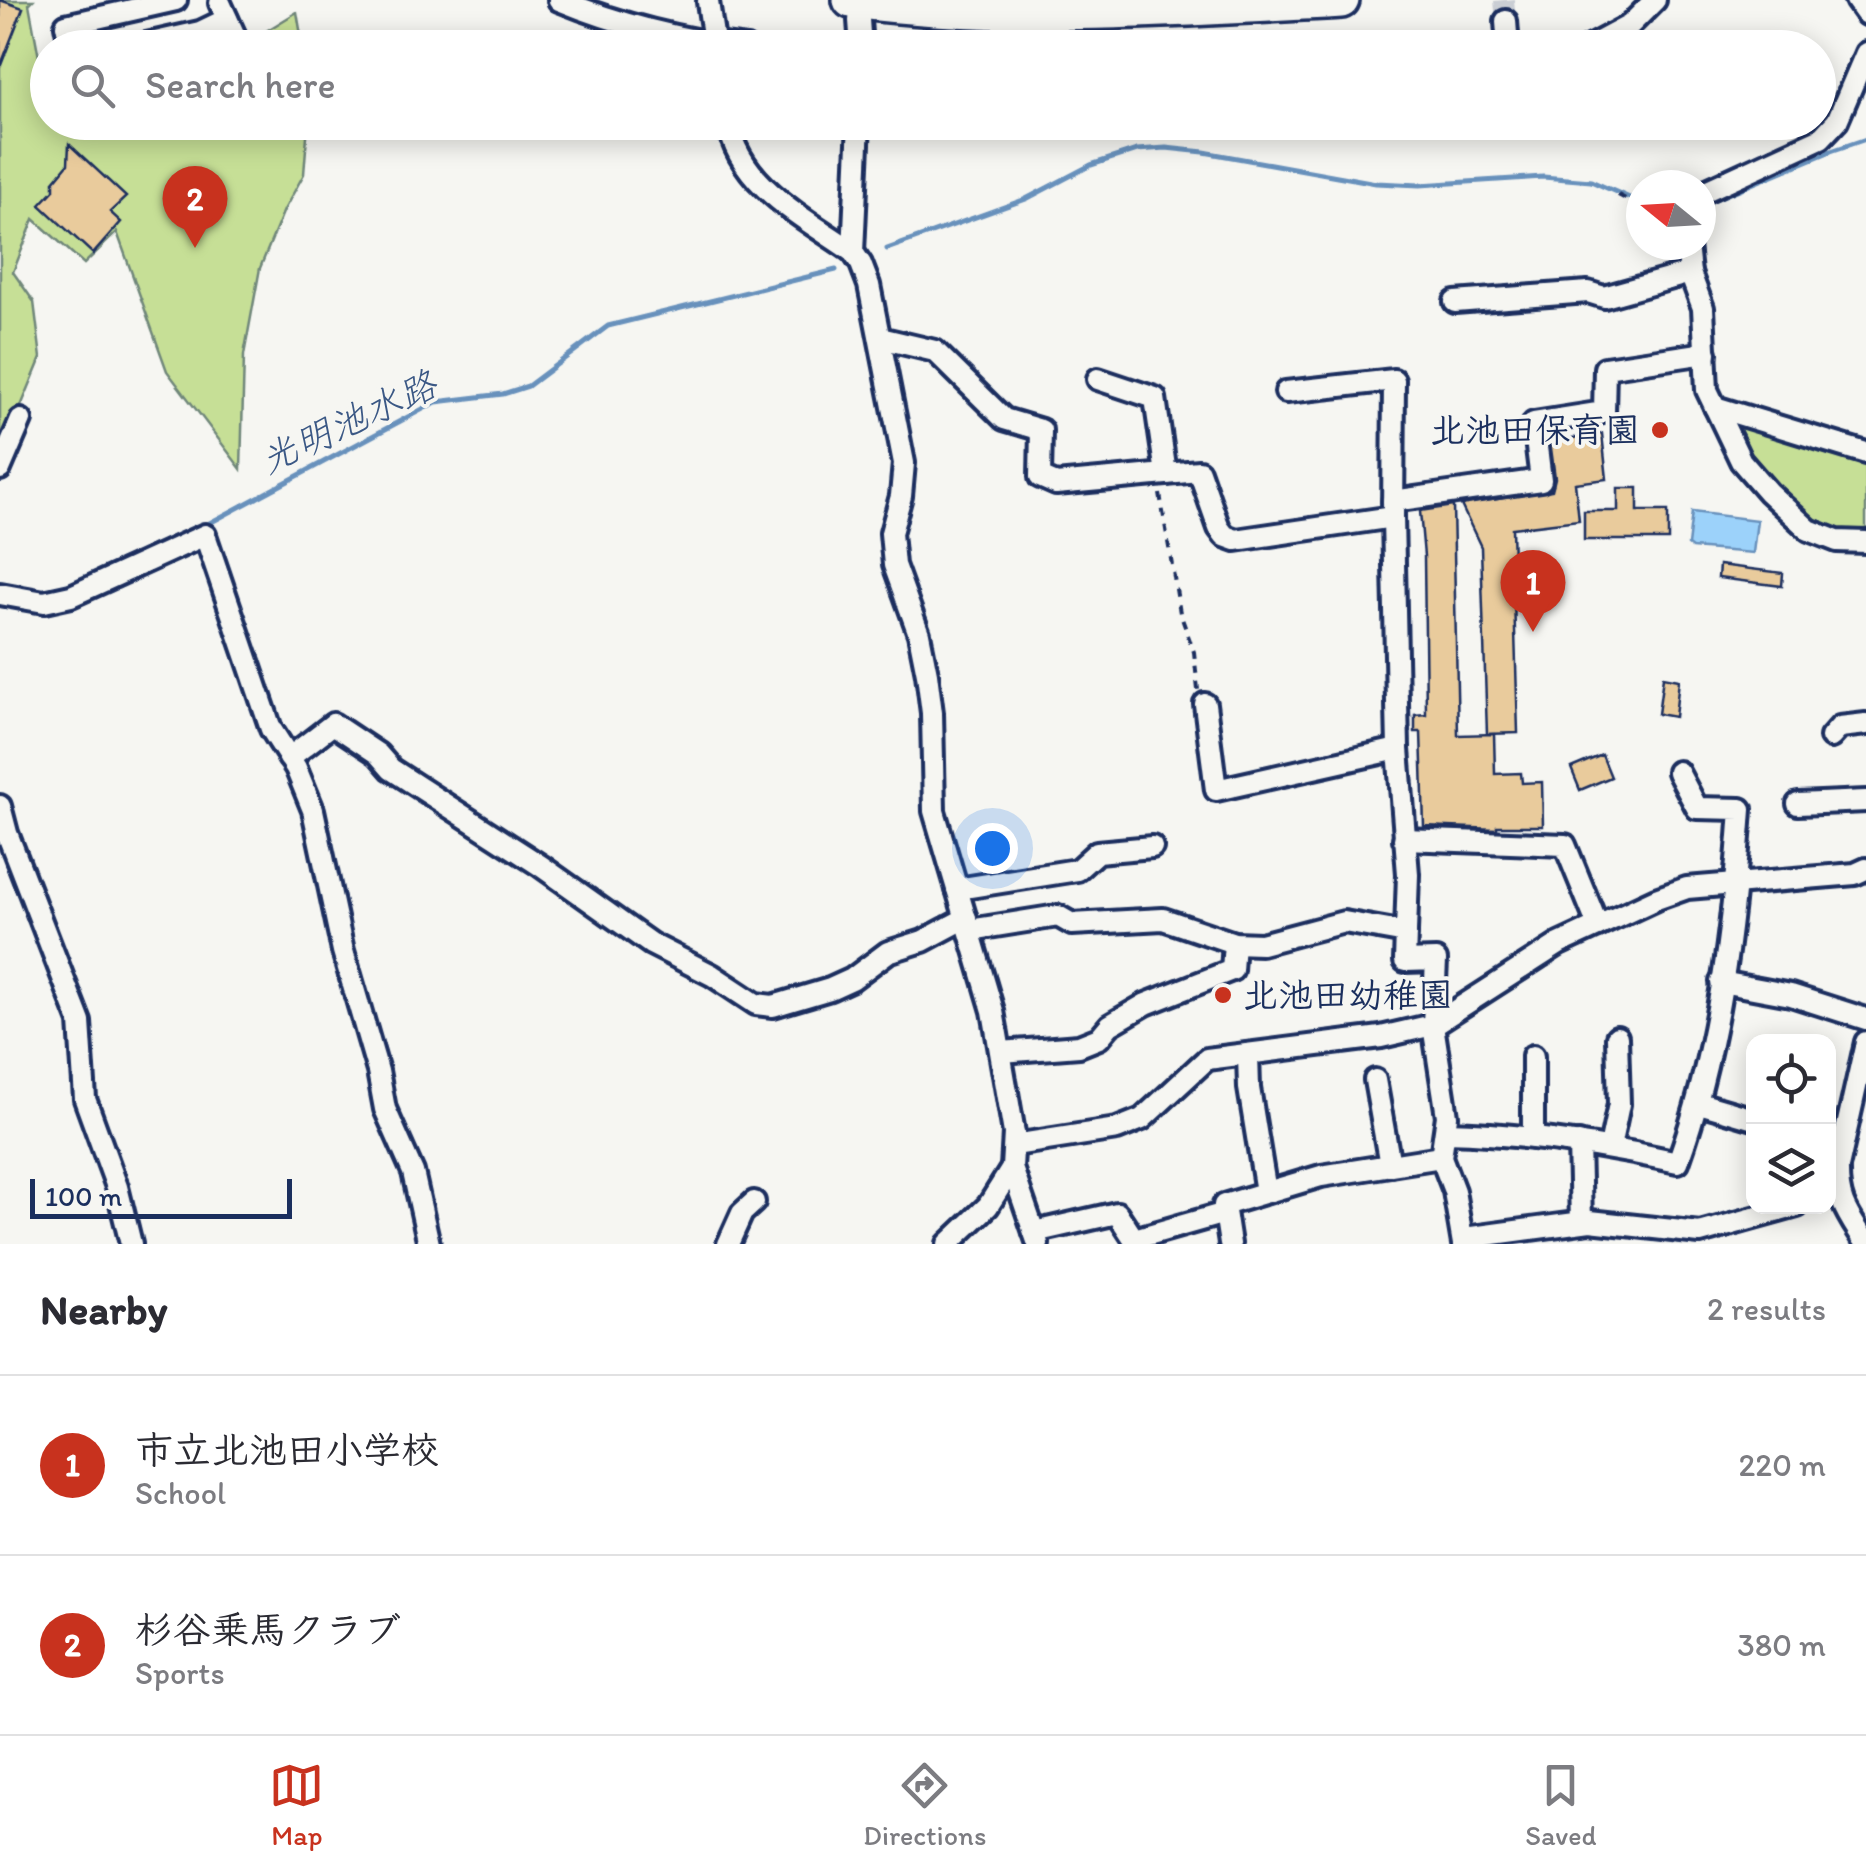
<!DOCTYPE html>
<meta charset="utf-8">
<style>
:root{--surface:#fff;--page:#f2f2f3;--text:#2b2b33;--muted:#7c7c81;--line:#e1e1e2;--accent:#c8321e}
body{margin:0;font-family:Itim,"Klee One",sans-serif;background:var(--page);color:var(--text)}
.controls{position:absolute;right:30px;bottom:30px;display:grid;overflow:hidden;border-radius:20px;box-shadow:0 5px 25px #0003}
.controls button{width:90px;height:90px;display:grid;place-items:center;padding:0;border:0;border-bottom:2px solid var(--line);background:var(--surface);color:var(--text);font:50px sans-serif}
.compass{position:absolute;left:1626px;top:170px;width:90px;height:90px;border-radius:50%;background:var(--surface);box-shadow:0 5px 25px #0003;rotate:288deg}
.scale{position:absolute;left:30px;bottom:25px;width:262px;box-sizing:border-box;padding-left:10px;border:5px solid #1b2f5e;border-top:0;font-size:28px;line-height:35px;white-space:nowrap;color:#1b2f5e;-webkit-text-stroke:8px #f6f6f2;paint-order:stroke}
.you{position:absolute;left:992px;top:848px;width:35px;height:35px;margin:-25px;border:8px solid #fff;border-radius:50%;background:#1a73e8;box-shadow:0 0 0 15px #1a73e833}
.badge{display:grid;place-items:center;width:65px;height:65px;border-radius:50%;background:var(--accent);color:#fff;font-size:32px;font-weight:700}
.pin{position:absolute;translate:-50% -82px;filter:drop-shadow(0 2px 5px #0008)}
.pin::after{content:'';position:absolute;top:52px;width:35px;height:30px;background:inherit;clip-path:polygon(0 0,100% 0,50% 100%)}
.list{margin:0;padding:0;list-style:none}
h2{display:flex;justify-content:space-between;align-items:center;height:130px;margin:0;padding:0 40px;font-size:42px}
h2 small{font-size:32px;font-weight:400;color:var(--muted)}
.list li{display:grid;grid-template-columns:65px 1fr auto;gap:30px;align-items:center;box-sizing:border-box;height:180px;padding:0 40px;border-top:2px solid var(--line)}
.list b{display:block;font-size:38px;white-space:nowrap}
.list p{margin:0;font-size:32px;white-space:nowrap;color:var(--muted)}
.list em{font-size:32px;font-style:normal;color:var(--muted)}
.icon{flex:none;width:55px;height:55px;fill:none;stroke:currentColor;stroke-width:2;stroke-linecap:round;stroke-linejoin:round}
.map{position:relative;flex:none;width:1866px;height:1244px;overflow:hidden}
.search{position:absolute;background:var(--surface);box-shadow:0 5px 25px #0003;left:30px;right:30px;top:30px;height:110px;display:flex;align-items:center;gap:25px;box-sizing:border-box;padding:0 35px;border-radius:55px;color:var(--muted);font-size:38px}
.sheet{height:490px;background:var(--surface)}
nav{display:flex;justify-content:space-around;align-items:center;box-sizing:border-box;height:140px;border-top:2px solid var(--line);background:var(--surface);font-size:28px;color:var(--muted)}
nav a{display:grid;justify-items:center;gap:5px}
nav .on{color:var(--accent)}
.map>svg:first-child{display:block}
</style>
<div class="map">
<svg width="1866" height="1244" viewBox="0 0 1866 1244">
<rect width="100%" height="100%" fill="#f6f6f2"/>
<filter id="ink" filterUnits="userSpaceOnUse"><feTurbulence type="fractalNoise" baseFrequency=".01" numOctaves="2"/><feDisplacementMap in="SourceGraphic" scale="20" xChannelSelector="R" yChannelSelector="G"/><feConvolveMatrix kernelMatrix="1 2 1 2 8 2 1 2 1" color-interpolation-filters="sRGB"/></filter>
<g filter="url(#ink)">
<g fill="#c6df96" stroke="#70877a" stroke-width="2.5">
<polygon points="0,0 33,0 29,4 47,100 48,122 308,123 304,174 284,210 260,268 244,355 241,469 167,371 117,232 84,264 34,219 13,272 34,302 41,358 0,457"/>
<polygon points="297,12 303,47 229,48 258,36"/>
<path d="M 1738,423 L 1866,462 L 1866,536 C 1847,535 1829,535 1812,525 C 1790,512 1746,452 1732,428 Z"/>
</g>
<polygon fill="#9cd2fa" stroke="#6891bc" stroke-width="2.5" points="1692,512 1757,520 1753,553 1692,548 1688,545"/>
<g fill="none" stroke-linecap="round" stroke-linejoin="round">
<g stroke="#6891bc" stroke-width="5">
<polyline points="1701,205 1831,151 1866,139"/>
<polyline points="887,249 1026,199 1091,165 1137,150 1166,148 1204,152 1376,183 1420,185 1543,177 1591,181 1641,203"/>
<polyline points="204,526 436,402 503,394 528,386 608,326 836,270"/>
</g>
</g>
<g fill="#e9cb9c" stroke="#1b2f5e" stroke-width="2.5">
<polygon points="0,0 23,8 1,65 0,65"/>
<polygon points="69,144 126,197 110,212 121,222 93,254 40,205 54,190 54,181 68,164"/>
<polygon points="1602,434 1607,479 1575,483 1579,520 1512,528 1518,733 1487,734 1481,547 1461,505 1552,490 1555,478 1550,441"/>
<polygon points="1618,488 1638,488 1638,511 1668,511 1668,540 1584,540 1584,511 1618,511"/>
<polygon points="1453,506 1458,735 1494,734 1495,774 1521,773 1522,783 1542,782 1543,826 1497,826 1497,829 1424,826 1421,732 1415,732 1415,715 1426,714 1424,556 1420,511"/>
<polygon points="1719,565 1783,573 1782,586 1718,578"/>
<polygon points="1663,677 1679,680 1675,717 1658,714"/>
<polygon points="1602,755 1611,777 1580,790 1571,768"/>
</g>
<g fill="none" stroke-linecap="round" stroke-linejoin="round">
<polyline stroke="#caced4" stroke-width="20" stroke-dasharray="20 10" stroke-linecap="butt" points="1504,0 1506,21"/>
<defs>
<g id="street">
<path d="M 559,0 C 620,25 681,40 746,48"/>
<polyline points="1856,0 1866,14"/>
<polyline points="708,2 715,48"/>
<polyline points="220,3 235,36"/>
<polyline points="859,20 861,48"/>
<polyline points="1506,21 1508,48"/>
<polyline points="71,48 66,25 176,0"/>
<polyline points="129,48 200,32 227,19"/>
<polyline points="1587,48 1630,25 1655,0"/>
<path d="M 728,122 C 738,185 805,218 853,252 L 861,264 L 869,285 L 904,463 L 901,496 L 891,533 L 894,565 L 919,634 L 927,674 L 932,713 L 934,811 L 993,1011 L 1014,1133 L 1012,1168 L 1038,1244"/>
<polyline points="1701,193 1821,138 1837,121 1866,53"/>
<polyline points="1687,245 1690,273 1703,308 1707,390 1741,461 1768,492 1809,530 1837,541 1866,542"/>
<polyline points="853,252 859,122"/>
<polyline points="1455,302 1588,292 1604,297 1690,273"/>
<polyline points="880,338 935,351 1004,419 1041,430 1040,477 1056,484 1199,471 1219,528 1225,536 1236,540 1393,517"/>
<polyline points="1098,379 1155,398 1166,474"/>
<polyline points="1286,392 1394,380 1393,517 1398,749 1408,874 1405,961 1436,960 1433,1025 1447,1116 1441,1157 1454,1191 1463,1244"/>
<polyline points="1715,407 1866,453"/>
<polyline points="0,469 21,420"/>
<polyline points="1393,501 1541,480 1534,423 1604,412 1605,368 1706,353"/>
<polyline points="0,594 44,602 71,596 205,535 271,729 296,768 313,810 343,951 378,1071 385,1109 413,1172 429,1244"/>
<polyline points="1205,704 1216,790 1398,749"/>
<polyline points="1831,737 1840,727 1866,724"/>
<polyline points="289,758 333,724 378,754 391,769 541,866 651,944 712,975 756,1004 773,1006 830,989 852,979 888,952 923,941 966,918"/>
<polyline points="1798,804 1866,801"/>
<polyline points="0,806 7,833 80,1022 85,1099 117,1187 131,1244"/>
<polyline points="1404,839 1565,845 1598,926"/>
<polyline points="957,889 1077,870 1097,852 1152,847"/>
<polyline points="970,930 1058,916 1072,924 1163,919 1234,943 1261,944 1344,922 1406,933"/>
<polyline points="1721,982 1791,995 1866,1019"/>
<path d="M 1866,1042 L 1838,1167 C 1837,1203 1848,1214 1866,1243"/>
<polyline points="1001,1052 1079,1046 1099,1038 1110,1025 1146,1004 1232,970 1234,943"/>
<polyline points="1248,1054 1249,1088 1266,1192"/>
<polyline points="1375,1080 1390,1165"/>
<polyline points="1699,1103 1754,1119"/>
<path d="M 1446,1132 C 1524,1134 1602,1145 1678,1162 C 1718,1050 1733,928 1741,809 L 1697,808 L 1678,772"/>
<polyline points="1533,1138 1533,1056"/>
<polyline points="1579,1143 1581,1222"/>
<polyline points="1014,1145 1117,1129 1142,1119 1207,1059 1381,1037 1433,1025 1559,944 1656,899 1687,888 1855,874 1866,869"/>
<polyline points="1610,1147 1619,1104 1617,1037"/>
<polyline points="1034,1232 1117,1213 1134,1239 1225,1213"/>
<polyline points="1464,1238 1590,1221 1700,1233 1797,1206"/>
<polyline points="728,1244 742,1213 754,1202"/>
<polyline points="948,1244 988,1206 1012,1168"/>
<polyline points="1230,1244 1224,1205 1321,1176 1441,1157"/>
</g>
<path id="highway" d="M 851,0 C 1013,21 1179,9 1341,0"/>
</defs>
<use href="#street" stroke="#1b2f5e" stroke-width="28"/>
<use href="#highway" stroke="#1b2f5e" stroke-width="42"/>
<g stroke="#1b2f5e" stroke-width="4" stroke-dasharray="8 8" stroke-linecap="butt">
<polyline points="1618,195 1641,207"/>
<polyline points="1160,494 1180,613 1194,652 1198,690"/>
</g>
<use href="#street" stroke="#f6f6f2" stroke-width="20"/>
<use href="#highway" stroke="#f6f6f2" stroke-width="35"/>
</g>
</g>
<g fill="#c8321e" stroke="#f6f6f2" stroke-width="4">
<circle cx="1660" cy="430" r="10"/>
<circle cx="1223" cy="995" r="10"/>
</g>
<g text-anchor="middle" stroke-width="8" stroke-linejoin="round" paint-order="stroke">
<g font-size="35" font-weight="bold" fill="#1b2f5e" stroke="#f6f6f2" text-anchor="end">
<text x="1640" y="442">北池田保育園</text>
<text x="1243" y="1007" text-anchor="start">北池田幼稚園</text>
</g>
<g font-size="38" font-style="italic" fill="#3b5885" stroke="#f6f6f2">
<text transform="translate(348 422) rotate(-25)" y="13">光明池水路</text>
</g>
</g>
</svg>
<div class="controls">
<button><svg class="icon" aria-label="locate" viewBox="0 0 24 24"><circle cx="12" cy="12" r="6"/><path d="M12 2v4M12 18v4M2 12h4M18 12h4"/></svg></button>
<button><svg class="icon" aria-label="layers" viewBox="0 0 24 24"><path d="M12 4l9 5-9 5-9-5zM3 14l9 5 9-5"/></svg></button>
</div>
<svg class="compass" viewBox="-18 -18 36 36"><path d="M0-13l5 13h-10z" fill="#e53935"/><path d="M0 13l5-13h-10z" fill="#7c7c81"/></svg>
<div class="scale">100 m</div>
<div class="you"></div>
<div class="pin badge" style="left:1533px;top:632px">1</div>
<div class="pin badge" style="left:195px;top:248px">2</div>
<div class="search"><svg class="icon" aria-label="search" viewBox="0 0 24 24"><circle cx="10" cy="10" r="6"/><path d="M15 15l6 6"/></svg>Search here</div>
</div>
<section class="sheet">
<h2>Nearby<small>2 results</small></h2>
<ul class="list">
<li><span class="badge">1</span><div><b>市立北池田小学校</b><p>School</p></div><em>220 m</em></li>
<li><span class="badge">2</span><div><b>杉谷乗馬クラブ</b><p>Sports</p></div><em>380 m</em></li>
</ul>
</section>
<nav>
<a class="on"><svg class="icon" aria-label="map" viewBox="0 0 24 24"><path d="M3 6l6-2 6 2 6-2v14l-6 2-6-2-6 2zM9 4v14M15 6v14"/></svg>Map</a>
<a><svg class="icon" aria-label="directions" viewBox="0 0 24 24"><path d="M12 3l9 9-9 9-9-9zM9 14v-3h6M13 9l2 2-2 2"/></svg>Directions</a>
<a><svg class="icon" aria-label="saved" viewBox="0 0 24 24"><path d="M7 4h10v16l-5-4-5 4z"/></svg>Saved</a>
</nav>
